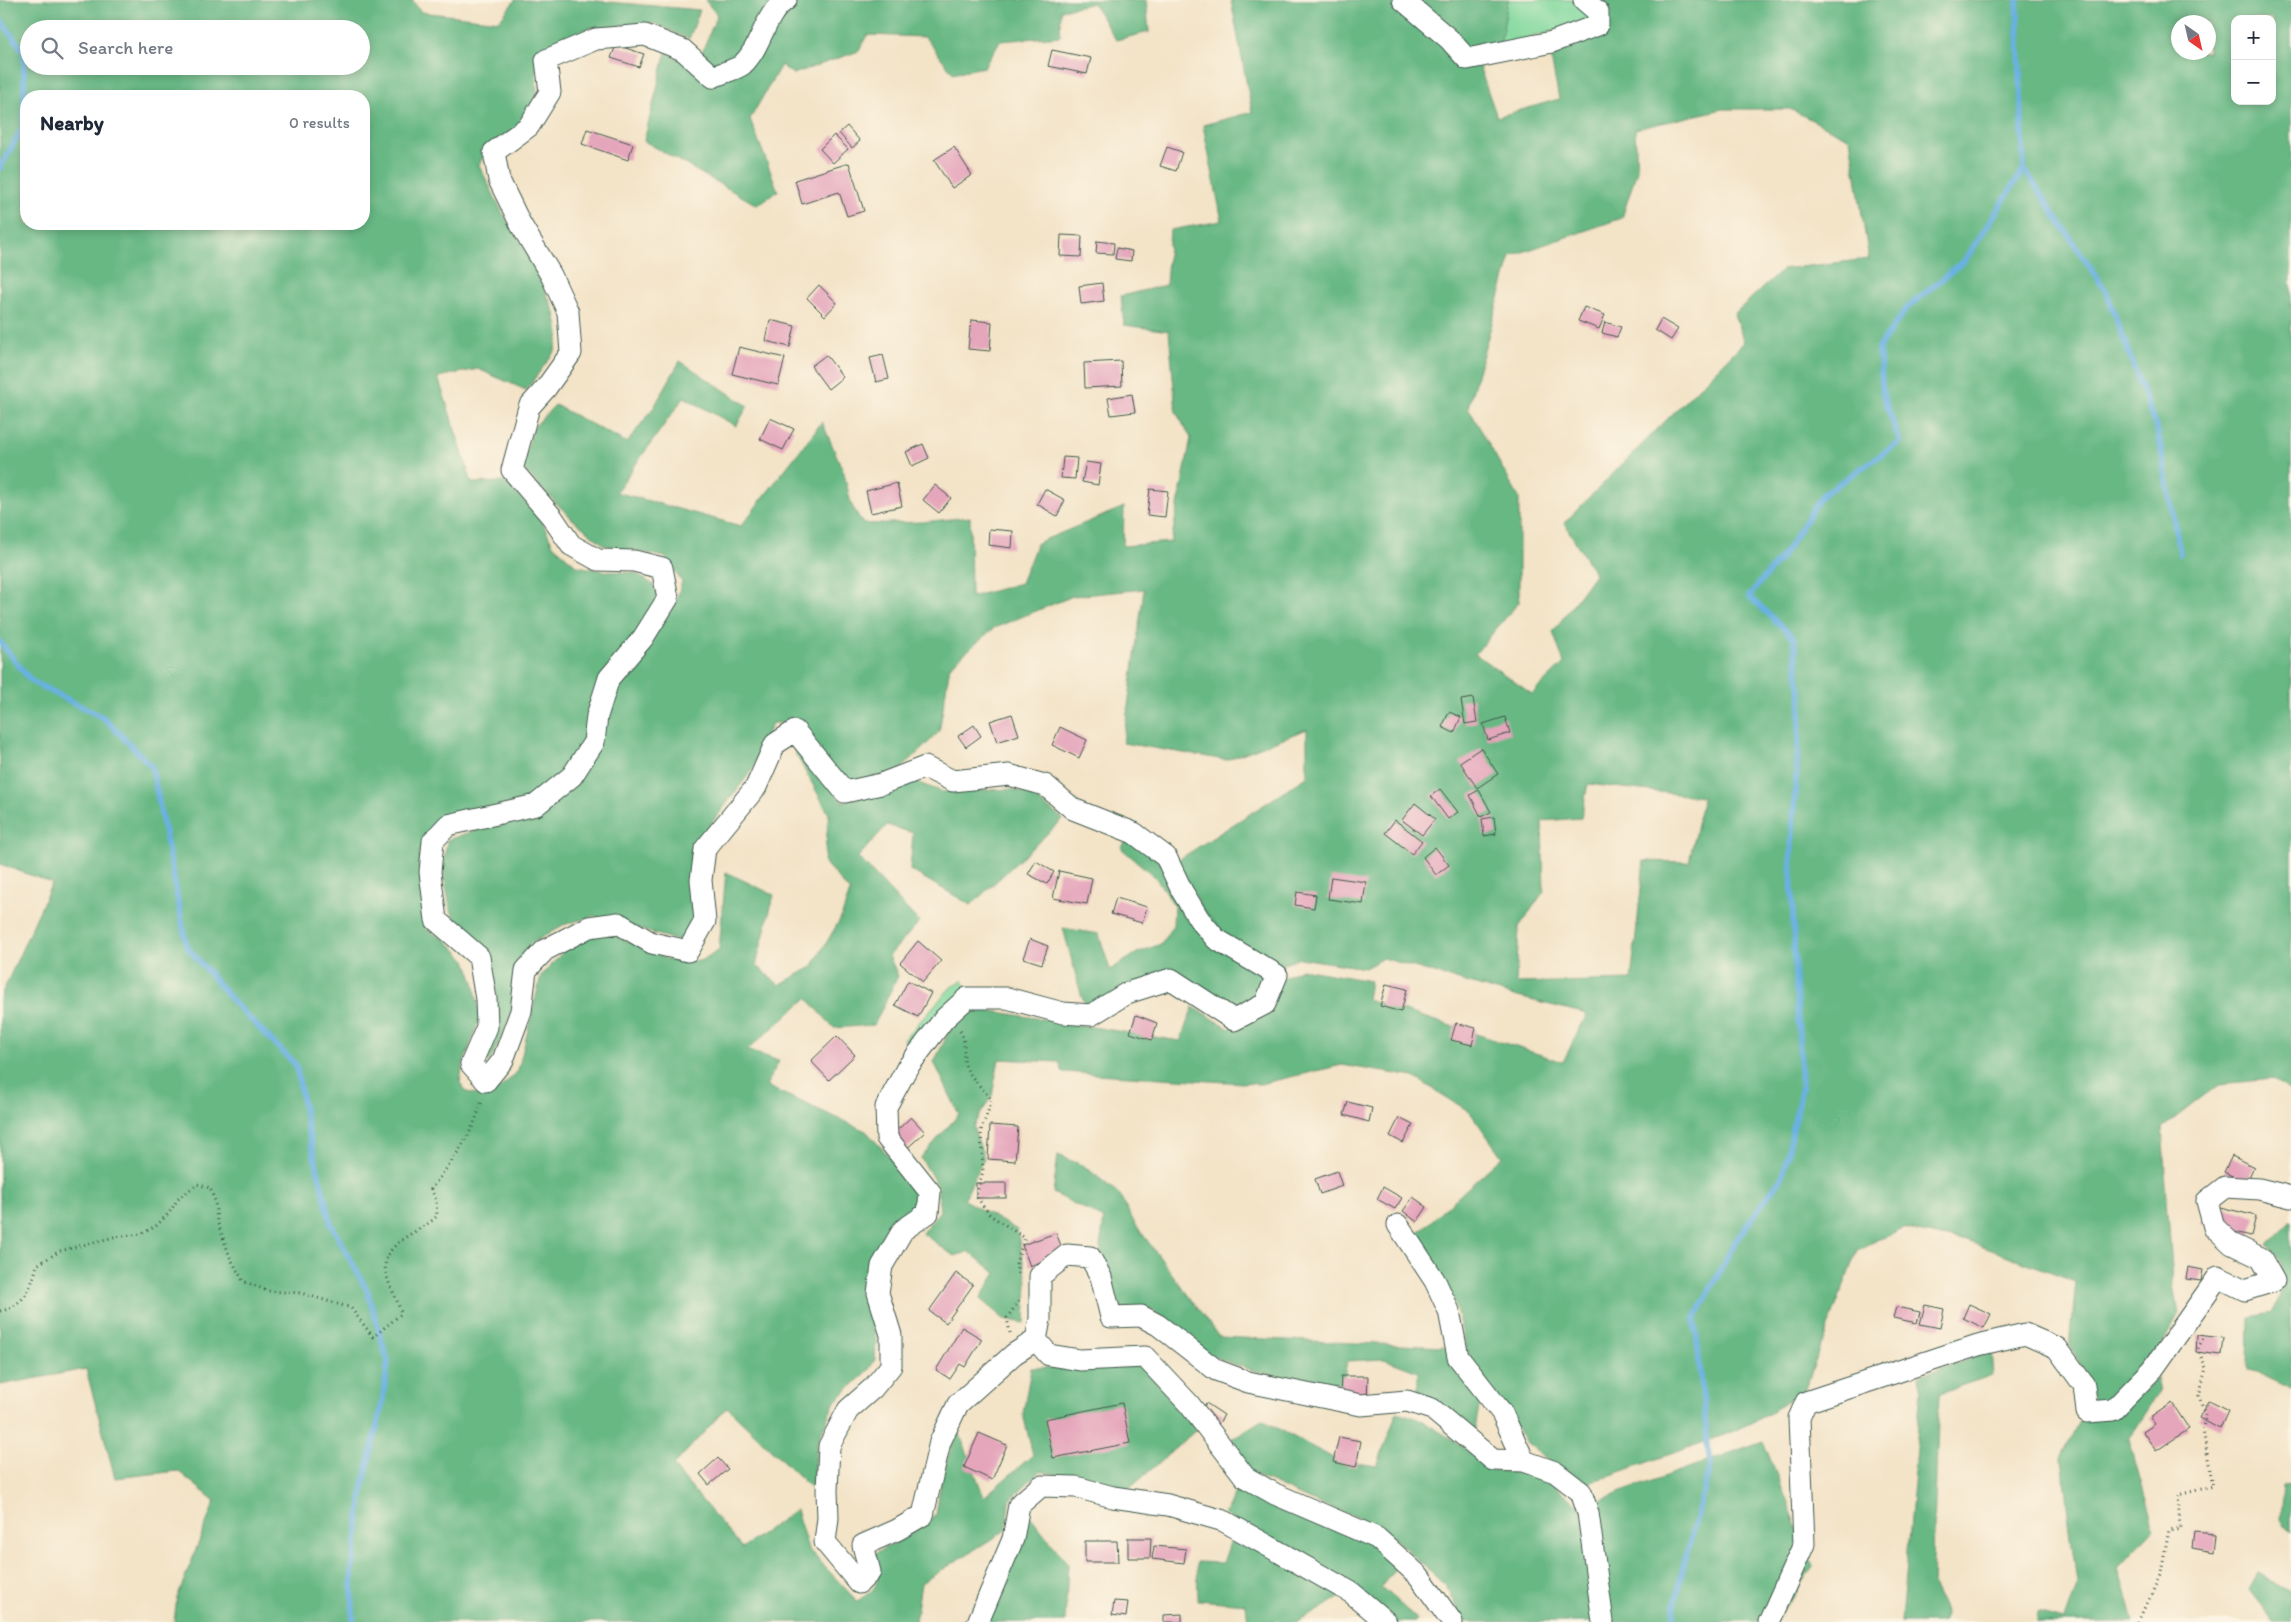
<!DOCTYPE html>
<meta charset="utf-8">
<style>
:root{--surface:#fff;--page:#f2f2f3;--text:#1f2937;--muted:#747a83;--line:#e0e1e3}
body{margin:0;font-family:Itim,sans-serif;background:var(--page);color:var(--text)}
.controls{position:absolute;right:15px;top:15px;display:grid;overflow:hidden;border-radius:10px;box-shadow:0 2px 8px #0003}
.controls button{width:45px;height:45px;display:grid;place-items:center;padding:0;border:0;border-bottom:1px solid var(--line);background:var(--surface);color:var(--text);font:25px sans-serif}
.compass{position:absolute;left:2171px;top:15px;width:45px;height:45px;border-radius:50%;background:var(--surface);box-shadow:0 2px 8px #0003;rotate:146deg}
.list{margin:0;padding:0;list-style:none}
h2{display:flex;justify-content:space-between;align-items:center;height:65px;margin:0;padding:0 20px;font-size:21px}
h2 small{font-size:16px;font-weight:400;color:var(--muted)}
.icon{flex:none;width:28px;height:28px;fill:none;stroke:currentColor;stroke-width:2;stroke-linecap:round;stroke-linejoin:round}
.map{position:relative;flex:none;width:2291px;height:1622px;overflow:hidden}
.search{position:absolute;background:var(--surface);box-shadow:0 2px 8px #0003;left:20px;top:20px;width:350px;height:55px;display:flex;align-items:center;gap:12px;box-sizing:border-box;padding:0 18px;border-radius:28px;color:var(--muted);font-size:19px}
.panel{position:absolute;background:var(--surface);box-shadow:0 2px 8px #0003;left:20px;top:90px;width:350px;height:140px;border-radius:20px}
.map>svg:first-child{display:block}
</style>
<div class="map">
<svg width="2291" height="1622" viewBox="0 0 2291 1622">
<rect width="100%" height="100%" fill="#fcf5e5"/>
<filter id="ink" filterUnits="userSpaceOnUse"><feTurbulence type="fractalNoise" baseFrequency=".02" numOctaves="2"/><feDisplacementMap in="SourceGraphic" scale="10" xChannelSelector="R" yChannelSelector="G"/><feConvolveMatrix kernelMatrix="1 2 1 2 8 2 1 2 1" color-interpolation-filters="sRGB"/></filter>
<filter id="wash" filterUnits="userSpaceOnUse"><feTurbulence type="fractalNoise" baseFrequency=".0096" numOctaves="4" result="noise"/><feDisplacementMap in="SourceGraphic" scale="20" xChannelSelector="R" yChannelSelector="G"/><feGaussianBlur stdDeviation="1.12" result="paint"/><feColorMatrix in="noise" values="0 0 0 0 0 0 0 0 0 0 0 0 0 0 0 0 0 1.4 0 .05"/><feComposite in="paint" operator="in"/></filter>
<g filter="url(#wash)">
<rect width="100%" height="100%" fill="#f3e3c7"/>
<g fill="#80d89d" stroke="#508a68">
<polygon points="1508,0 1571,0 1591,12 1590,21 1500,46"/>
<polygon points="963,980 968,992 911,1051 904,1039 951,987"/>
</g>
<g fill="#68b884" stroke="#447a5c" fill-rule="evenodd">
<path d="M 0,0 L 412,0 L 421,12 L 499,21 L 515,0 L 586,0 L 700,10 L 689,39 L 654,23 L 587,28 L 536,58 L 537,96 L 522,124 L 489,145 L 479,165 L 504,216 L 530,257 L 555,313 L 559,334 L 555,351 L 526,390 L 478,369 L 438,377 L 472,483 L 505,482 L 540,517 L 553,545 L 577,566 L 605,571 L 635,573 L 654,585 L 659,602 L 584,747 L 540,795 L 435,826 L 420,850 L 419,867 L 427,930 L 446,940 L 466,960 L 474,982 L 480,1017 L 462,1068 L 460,1083 L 467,1092 L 483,1096 L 500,1088 L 518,1071 L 541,976 L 563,952 L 591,936 L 610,933 L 669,960 L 700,961 L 719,950 L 726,872 L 774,895 L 756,965 L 779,985 L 812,967 L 841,918 L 850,892 L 824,862 L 829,814 L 792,747 L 800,746 L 842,802 L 913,781 L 943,792 L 1011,789 L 1029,794 L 1063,819 L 971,905 L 910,870 L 913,833 L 887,825 L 858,857 L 919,922 L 889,956 L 898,976 L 874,1025 L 834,1028 L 807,998 L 747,1050 L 779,1061 L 766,1086 L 866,1131 L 920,1190 L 922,1202 L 910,1216 L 883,1236 L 871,1258 L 867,1276 L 867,1291 L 876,1342 L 875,1359 L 868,1371 L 835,1401 L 818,1440 L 811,1488 L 727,1407 L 673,1466 L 742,1548 L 796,1510 L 808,1549 L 857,1601 C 883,1585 878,1582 875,1553 L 905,1538 L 936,1515 C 940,1485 944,1458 959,1432 L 984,1497 L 1033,1455 L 1023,1414 L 1031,1368 L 1143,1366 L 1196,1430 L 1128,1490 L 1040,1471 L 1009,1501 L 1006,1530 L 921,1583 L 915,1622 L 174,1622 L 177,1598 L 215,1501 L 178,1471 L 115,1478 L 86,1369 L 0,1385 L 0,998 L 52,883 L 0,864 ZM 29,29 L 361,29 L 361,66 L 29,66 ZM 26,96 L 364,96 L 364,224 L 26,224 Z"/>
<polygon points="705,0 772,0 759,27 736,60 716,68 702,52 717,15"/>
<polygon points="799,0 1146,0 1149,32 1116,40 1093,3 1061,10 1060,36 1000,41 984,67 953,73 925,37 867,35 859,51 793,74 781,65 750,119 778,191 757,205 644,141 666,52 713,79 784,9"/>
<path d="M 1231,0 L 1389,0 L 1479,66 L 1497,117 L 1559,99 L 1549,48 L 1603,32 L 1611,10 L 1602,0 L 2291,0 L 2291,1092 L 2272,1079 L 2219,1084 L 2162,1128 L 2173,1284 L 2178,1315 L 2156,1356 L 2104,1407 L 2095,1403 L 2089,1382 L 2070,1345 L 2076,1281 L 1967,1241 L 1902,1228 L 1857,1250 L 1805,1389 L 1761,1418 L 1727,1434 L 1586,1484 L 1552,1463 L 1526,1442 L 1468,1354 L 1453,1298 L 1418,1233 L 1502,1157 L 1470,1112 L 1414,1077 L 1342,1065 L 1260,1084 L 1063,1072 L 1059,1062 L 999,1059 L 992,1096 L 973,1126 L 984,1158 L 964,1200 L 1017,1230 L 1027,1281 L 1025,1323 L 1004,1319 L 980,1299 L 996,1273 L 969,1252 L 954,1256 L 922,1233 L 940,1211 L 937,1185 L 921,1158 L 959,1114 L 934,1062 L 952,1025 L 979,1009 L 1180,1041 L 1193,1007 L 1230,1029 L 1286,976 L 1302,969 L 1370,981 L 1367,999 L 1563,1062 L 1587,1014 L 1514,996 L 1383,958 L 1365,968 L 1300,958 L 1275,967 L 1216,932 L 1175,862 L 1307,777 L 1307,729 L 1226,760 L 1123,743 L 1144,589 L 1073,596 L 994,628 L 950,666 L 939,732 L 899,771 L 847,785 L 796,723 L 772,723 L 752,770 L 695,845 L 694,885 L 697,924 L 683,942 L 594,916 L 563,925 L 529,945 L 519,967 L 517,1001 L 492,1057 L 481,1068 L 499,1020 L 495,979 L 485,949 L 458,928 L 450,907 L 443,872 L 447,840 L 479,829 L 522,820 L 542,811 L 606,713 L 618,684 L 674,607 L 682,582 L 665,557 L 604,545 L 571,518 L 522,468 L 533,428 L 555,405 L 627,443 L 654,407 L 680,361 L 748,406 L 736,426 L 684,397 L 616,492 L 741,526 L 822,422 L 844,473 L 851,504 L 863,524 L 922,522 L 970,517 L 971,597 L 1021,583 L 1037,543 L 1124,507 L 1123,546 L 1171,542 L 1191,438 L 1176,412 L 1169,331 L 1124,325 L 1121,296 L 1166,285 L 1170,230 L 1222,221 L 1203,125 L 1252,112 ZM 2235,19 L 2272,19 L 2272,101 L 2235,101 ZM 2178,22 L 2208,22 L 2208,52 L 2178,52 ZM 1723,109 L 1790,109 L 1850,139 L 1869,259 L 1783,269 L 1734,314 L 1744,342 L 1564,523 L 1595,574 L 1553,632 L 1564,663 L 1532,694 L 1475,654 L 1519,602 L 1519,498 L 1468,407 L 1511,256 L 1622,218 L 1637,170 L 1635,129 ZM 1588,784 L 1703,797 L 1689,862 L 1644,861 L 1631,980 L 1516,983 L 1519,927 L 1544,891 L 1542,821 L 1581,818 Z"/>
<polygon points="1418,0 1508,0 1500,46 1467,52"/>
<polygon points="1130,836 1159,861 1269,982 1261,1001 1233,1013 1168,972 1087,1008 1081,994 1063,928 1099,934 1110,970 1137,953 1161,944 1173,925 1174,905 1156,878 1121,848"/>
<polygon points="1058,1155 1084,1166 1119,1194 1135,1224 1219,1337 1446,1347 1480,1402 1474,1433 1418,1393 1418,1372 1384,1359 1347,1361 1343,1383 1296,1380 1255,1371 1213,1357 1151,1309 1116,1308 1100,1247 1104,1219 1053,1193"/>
<polygon points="2291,1220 2291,1389 2248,1369 2249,1317 2273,1313 2280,1291 2281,1264 2267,1244"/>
<polygon points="1991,1351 1993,1375 1939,1393 1932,1585 1945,1613 1944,1622 1901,1622 1921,1391 1918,1376"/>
<polygon points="2157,1378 2160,1391 2129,1439 2154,1529 2118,1568 2133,1622 2037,1622 2038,1613 2064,1620 2077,1583 2061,1458 2080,1419 2115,1418"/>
<polygon points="1397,1412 1419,1419 1455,1441 1491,1470 1526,1474 1555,1485 1580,1507 1763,1441 1813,1566 1775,1622 1465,1622 1446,1586 1382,1527 1308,1499 1248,1472 1231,1439 1262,1420 1337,1460 1377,1466"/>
<polygon points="1239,1483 1375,1546 1395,1569 1381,1587 1417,1619 1415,1622 1392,1622 1225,1515"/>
<polygon points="2291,1484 2291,1532 2280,1519 2283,1485"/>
<polygon points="1024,1508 1068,1564 1065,1622 985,1622"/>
<polygon points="1233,1534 1344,1595 1298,1622 1248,1622 1246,1604 1198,1600 1197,1562 1223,1563"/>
<polygon points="2258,1574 2291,1592 2291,1622 2274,1622 2249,1590"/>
</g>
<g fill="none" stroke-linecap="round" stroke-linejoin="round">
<g stroke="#69b1e0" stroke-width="6">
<polyline points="2017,0 2024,169 2106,291 2158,433 2180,553"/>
<polyline points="0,19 24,52 24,125 0,168"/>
<polyline points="0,642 31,681 104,718 152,767 187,947 236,1005 296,1065 308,1130 331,1224 367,1290 388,1362 382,1405 363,1487 352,1574 353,1622"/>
<polyline points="1672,1622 1680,1579 1710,1467 1695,1319 1735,1242 1783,1175 1802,1087 1795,973 1791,856 1801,702 1794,638 1749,596 1784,554 1822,495 1900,442 1883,395 1879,347 1907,308 1965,260 2024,169"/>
</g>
</g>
<g id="blocks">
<g fill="#e5a6bc">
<polygon points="616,45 644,54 639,67 611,58"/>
<polygon points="1052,50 1091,58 1087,74 1048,66"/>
<polygon points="847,126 860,141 852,148 839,133"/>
<polygon points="587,129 633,144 628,160 582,144"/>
<polygon points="834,135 848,149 833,163 820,149"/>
<polygon points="954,147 972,175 952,188 934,160"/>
<polygon points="1167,147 1182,152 1176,171 1160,166"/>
<polygon points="849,163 864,211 847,216 839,192 802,204 795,180"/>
<polygon points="1061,235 1082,236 1081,257 1060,256"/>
<polygon points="1097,241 1114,243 1113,254 1096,253"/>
<polygon points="1117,248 1132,251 1131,261 1115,259"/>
<polygon points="1102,283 1104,301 1081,304 1079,286"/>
<polygon points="819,285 837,303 825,316 807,298"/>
<polygon points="1584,307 1605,315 1599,329 1578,321"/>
<polygon points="1661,319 1678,329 1671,340 1655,330"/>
<polygon points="770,320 795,326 790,347 766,341"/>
<polygon points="971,320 992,322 990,351 968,349"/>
<polygon points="1605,322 1621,327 1617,337 1602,333"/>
<polygon points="739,347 785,358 778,385 732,374"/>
<polygon points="826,355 843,377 828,389 811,366"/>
<polygon points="883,355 889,379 876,382 870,358"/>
<polygon points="1121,361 1122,386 1085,388 1084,363"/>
<polygon points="1132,394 1135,412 1111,415 1108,398"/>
<polygon points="770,418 794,429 783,450 760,439"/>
<polygon points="923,444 929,458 912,466 906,452"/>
<polygon points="1063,457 1077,458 1075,479 1061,478"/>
<polygon points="1086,462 1101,464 1098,485 1082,482"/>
<polygon points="897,483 902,506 871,513 866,491"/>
<polygon points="935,485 951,498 939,513 923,500"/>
<polygon points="1045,489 1065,500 1057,516 1037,504"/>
<polygon points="1150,489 1168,491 1165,517 1147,515"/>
<polygon points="989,529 1013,531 1012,548 988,545"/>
<polygon points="1473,698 1477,722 1465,724 1461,700"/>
<polygon points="1449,712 1461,717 1454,733 1442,727"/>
<polygon points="1012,714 1019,735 997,742 990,721"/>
<polygon points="1505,717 1510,733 1488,740 1483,724"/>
<polygon points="974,725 981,736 966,747 958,736"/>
<polygon points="1060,727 1087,740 1079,758 1052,745"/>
<polygon points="1481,748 1498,774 1477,788 1460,762"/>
<polygon points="1440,789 1458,812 1448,819 1431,796"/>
<polygon points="1479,790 1491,812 1481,817 1470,795"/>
<polygon points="1415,803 1435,819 1422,835 1402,820"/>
<polygon points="1494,817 1496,834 1484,836 1482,819"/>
<polygon points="1395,820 1422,841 1412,854 1385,833"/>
<polygon points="1435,847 1449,865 1436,875 1423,857"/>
<polygon points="1036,861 1054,872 1047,884 1028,874"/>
<polygon points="1059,871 1092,878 1087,904 1053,898"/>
<polygon points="1331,877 1366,882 1363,904 1328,899"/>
<polygon points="1297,892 1316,895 1314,908 1295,905"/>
<polygon points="1116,898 1147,907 1142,923 1111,914"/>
<polygon points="1030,939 1048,946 1042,964 1023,958"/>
<polygon points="918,941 941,961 923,982 900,963"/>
<polygon points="908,981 931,993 918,1017 895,1005"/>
<polygon points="1386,984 1407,989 1401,1012 1380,1006"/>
<polygon points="1136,1015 1157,1023 1152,1040 1130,1033"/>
<polygon points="1456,1023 1476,1028 1472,1045 1451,1040"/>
<polygon points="837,1036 855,1055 829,1080 811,1061"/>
<polygon points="1348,1102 1372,1108 1369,1122 1344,1115"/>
<polygon points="911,1117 925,1132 903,1152 889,1138"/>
<polygon points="1399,1118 1413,1125 1403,1143 1390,1136"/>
<polygon points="990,1125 1018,1127 1015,1161 988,1159"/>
<polygon points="2232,1156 2254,1167 2247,1183 2224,1172"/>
<polygon points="1337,1171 1342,1186 1320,1194 1315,1179"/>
<rect x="976" y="1183" width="30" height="15"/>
<polygon points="1383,1187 1402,1198 1395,1209 1377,1199"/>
<polygon points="1413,1197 1427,1207 1417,1222 1403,1211"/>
<polygon points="2208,1204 2256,1216 2251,1236 2202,1224"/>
<polygon points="1056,1233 1064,1253 1030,1266 1022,1245"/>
<polygon points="2188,1267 2203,1270 2201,1281 2186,1279"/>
<polygon points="956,1273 973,1285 946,1323 929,1311"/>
<polygon points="1969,1304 1991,1314 1984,1328 1963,1318"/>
<polygon points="1925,1305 1944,1309 1940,1328 1920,1324"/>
<polygon points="1896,1307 1920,1312 1917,1323 1893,1318"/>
<polygon points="962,1327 982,1339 965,1367 960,1364 950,1379 936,1370"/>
<polygon points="2197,1335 2223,1338 2221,1355 2196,1352"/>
<polygon points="1341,1376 1368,1376 1367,1400 1340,1400"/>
<polygon points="2208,1401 2228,1411 2220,1429 2199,1418"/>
<polygon points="1122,1403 1130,1443 1053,1458 1045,1419"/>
<polygon points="1206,1403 1224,1415 1213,1433 1195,1421"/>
<polygon points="2172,1403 2189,1429 2156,1451 2143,1432 2155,1424 2150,1418"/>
<polygon points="979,1433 1007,1445 992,1480 964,1467"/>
<polygon points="1339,1437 1361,1441 1356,1467 1333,1462"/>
<polygon points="718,1458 728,1469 709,1485 700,1474"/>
<polygon points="2194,1532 2216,1534 2214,1552 2192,1548"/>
<polygon points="1128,1538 1151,1538 1150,1558 1128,1558"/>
<polygon points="1085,1541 1117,1541 1118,1562 1085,1562"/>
<polygon points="1154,1546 1186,1549 1184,1563 1152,1559"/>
<polygon points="1114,1601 1128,1602 1126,1617 1112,1615"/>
<polygon points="1182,1614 1182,1622 1164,1622 1164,1615"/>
</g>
</g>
</g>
<g filter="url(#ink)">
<use href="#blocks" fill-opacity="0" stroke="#3f564a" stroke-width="1"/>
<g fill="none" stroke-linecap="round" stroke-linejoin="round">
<defs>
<g id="minor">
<path d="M 786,0 C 764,14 762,47 742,65 C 735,70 721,73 713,77 L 683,50 L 645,35 L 596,39 L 546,60 L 550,92 L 529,126 L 494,152 L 499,180 L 521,225 L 551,275 L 568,312 L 571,353 L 546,388 L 529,407 L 512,470 L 552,517 L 571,545 L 598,560 L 634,561 L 662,568 L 668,598 L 643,638 L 609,678 L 597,716 L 594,742 L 572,776 L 536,805 L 448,825 L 433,841 L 430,872 L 436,920 L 479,957 L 486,999 L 487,1027 L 471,1064 L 486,1081 L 503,1060 L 521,1011 L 526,970 L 545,950 L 589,927 L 618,923 L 652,943 L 688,951 L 705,921 L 701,880 L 705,849 L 756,787 L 775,744 L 795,731 L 845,792 L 881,784 L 925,767 L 953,781 L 1009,775 L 1045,785 L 1073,809 L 1134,833 L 1166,857 L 1182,891 L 1199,919 L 1216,939 L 1277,975 L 1265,1004 L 1234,1020 L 1171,979 L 1127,993 L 1091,1015 L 1063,1013 L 1007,998 L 967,998 L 944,1019 L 907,1068 L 886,1107 L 887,1138 L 930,1192 L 928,1213 L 903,1230 L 882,1266 L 878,1293 L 891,1335 L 891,1366 L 873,1388 L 848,1410 L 829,1446 L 827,1491 L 828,1518 L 825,1542 L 859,1583 L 870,1572 L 863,1545 L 897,1530 L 923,1515 L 940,1442 L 958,1404 L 1014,1354 L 1036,1340 L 1040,1319 L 1040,1276 L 1067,1255 L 1090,1257 L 1101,1277 L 1111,1317 L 1141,1316 L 1158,1325 L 1216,1370 L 1248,1382 L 1361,1405 L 1407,1401 L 1432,1409 L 1493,1460 L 1524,1461 L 1555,1472 L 1581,1492 L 1588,1513 L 1603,1622"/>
<polyline points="1403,0 1449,39 1467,59 1552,42 1598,25 1598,12 1584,0"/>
<polyline points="1398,1225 1435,1281 1449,1311 1458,1357 1502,1413 1524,1461"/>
<polyline points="1036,1340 1049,1355 1080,1360 1145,1357 1189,1404 1245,1477 1275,1494 1377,1538 1419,1576 1452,1622"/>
<polyline points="978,1622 1013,1539 1019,1505 1041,1486 1076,1487 1113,1497 1168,1505 1224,1521 1352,1593 1386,1622"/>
<polyline points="1769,1622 1804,1544 1799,1418 1806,1402 1978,1345 2025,1334 2057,1348 2084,1385 2087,1412 2113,1410 2153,1369 2218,1277 2245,1290 2274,1281 2261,1258 2232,1244 2214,1227 2207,1201 2225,1187 2259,1189 2291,1197"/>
</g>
</defs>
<use href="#minor" stroke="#3f564a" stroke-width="23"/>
<g stroke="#3f564a" stroke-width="3" stroke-dasharray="1 4" stroke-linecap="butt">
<path d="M 960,1031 C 968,1042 960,1057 967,1069 C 973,1080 984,1090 992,1100 L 981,1131 L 983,1171 L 976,1196 L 990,1215 L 1025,1238 L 1016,1263 L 1018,1274"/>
<path d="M 0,1311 C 24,1307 32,1286 37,1265 L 60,1251 L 114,1237 L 141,1234 L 156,1226 L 169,1213 L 178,1199 L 197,1184 L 210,1188 L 215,1201 L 217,1221 L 230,1257 L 243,1281 L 268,1291 L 301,1293 L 351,1308 L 373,1337 L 401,1314 C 398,1299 389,1287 386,1273 C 379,1242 422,1232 437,1216 L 436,1200 L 431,1189 C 452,1161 474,1134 482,1099"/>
<polyline points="1010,1333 1007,1318 1019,1301"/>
<polyline points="2139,1622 2161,1573 2169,1530 2180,1528 2178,1495 2213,1486 2203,1430 2206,1419 2199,1396 2206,1368 2198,1349 2203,1338"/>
</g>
<use href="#minor" stroke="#fff" stroke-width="21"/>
</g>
</g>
</svg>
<div class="controls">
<button>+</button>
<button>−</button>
</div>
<svg class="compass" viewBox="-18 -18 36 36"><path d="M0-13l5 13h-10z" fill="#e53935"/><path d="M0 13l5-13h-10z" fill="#747a83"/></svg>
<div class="search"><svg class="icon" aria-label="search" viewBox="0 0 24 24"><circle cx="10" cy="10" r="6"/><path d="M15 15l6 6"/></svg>Search here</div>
<section class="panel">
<h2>Nearby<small>0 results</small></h2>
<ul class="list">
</ul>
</section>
</div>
